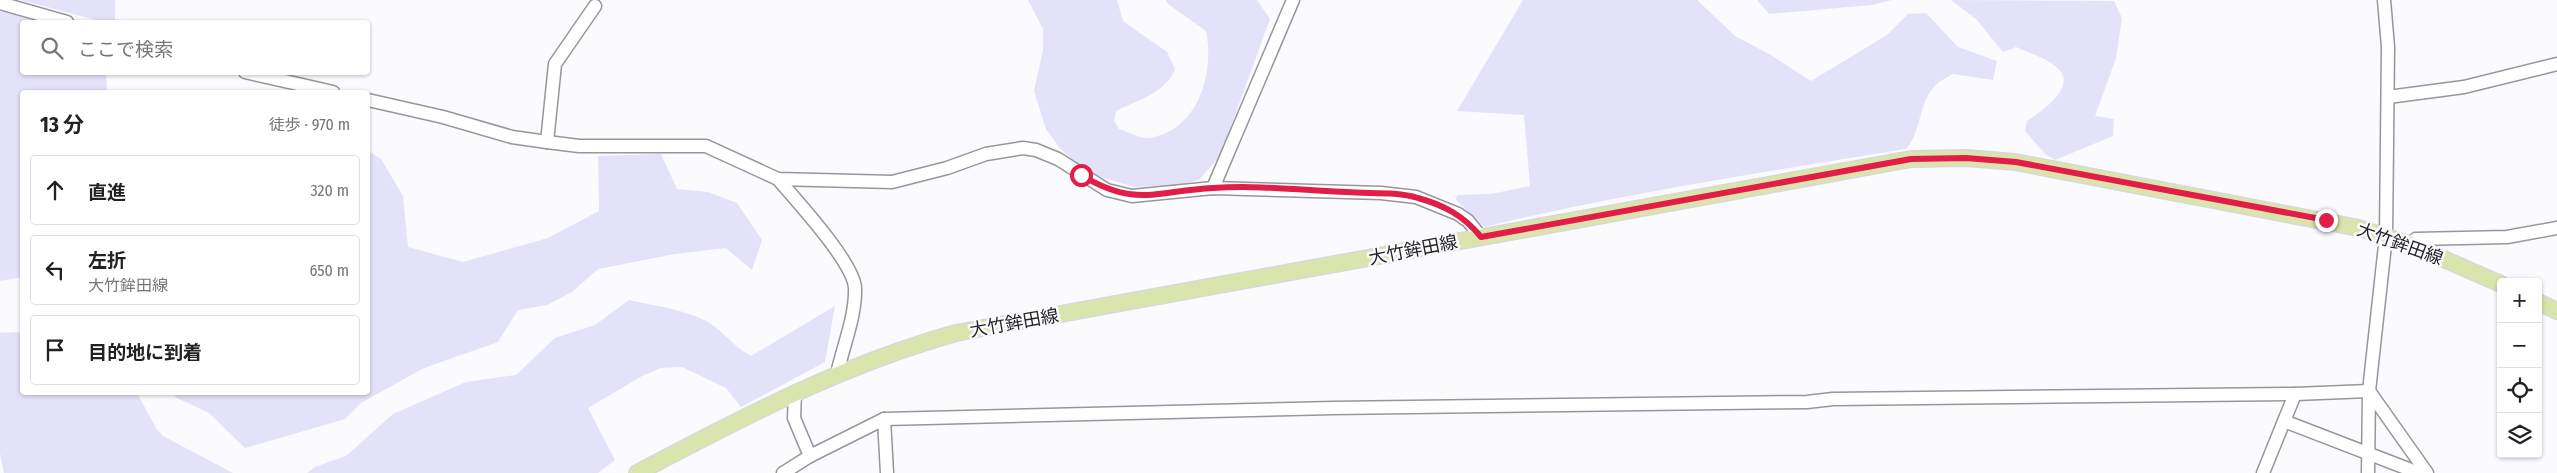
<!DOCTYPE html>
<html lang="ja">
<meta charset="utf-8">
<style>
:root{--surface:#fff;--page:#f2f2f2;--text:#222;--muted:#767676;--line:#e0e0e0}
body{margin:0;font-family:"Fira Sans Condensed","Noto Sans JP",sans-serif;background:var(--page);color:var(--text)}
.controls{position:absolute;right:15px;bottom:15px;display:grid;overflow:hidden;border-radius:5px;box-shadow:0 1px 4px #0004}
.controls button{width:45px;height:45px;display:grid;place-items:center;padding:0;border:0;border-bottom:1px solid var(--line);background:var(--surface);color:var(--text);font:25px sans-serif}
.stop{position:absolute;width:15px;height:15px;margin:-11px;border:4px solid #e11d48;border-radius:50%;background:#fff}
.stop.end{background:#e11d48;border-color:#fff;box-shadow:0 1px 5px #0008}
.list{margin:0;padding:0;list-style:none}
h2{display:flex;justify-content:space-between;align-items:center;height:65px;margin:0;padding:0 20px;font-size:21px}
h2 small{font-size:16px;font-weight:400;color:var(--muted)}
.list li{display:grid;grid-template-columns:32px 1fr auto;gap:15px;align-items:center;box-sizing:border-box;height:70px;margin:0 10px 10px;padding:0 10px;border:1px solid var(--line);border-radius:5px}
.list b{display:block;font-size:19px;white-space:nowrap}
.list p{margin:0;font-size:16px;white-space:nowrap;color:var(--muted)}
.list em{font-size:16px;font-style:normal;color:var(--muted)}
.icon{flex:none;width:28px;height:28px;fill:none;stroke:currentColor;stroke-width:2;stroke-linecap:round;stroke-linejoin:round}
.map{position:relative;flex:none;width:2557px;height:473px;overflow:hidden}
.search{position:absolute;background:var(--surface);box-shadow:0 1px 4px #0004;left:20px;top:20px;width:350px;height:55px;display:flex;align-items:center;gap:12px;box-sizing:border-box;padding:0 18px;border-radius:5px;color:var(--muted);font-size:19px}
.panel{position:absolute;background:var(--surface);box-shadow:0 1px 4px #0004;left:20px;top:90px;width:350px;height:305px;border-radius:5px}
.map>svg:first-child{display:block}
</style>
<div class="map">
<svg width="2557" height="473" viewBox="0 0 2557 473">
<rect width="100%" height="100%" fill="#fafaff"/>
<g fill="#e3e2f9">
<polygon points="21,0 115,0 115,21 103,22"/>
<path d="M 1028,0 L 1117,0 L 1123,21 L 1167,52 L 1175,69 C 1167,92 1136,101 1116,111 L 1114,121 L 1119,129 C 1128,132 1141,139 1149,138 C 1198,131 1215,73 1206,31 L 1168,4 L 1166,0 L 1257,0 L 1270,19 L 1220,156 L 1199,180 L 1178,185 L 1134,187 L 1092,174 L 1075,162 L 1059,147 L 1046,129 L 1034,91 L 1043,50 L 1043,29 Z"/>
<path d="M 1523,0 L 1697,0 L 1735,36 L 1769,54 L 1811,81 L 1887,35 L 1908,14 L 1926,13 L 1958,47 L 1997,61 L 1993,80 L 1953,74 C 1948,77 1941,80 1936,85 C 1918,101 1922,132 1906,149 C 1765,172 1623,193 1484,227 L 1456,200 L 1457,195 L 1491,194 L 1530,186 L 1524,115 L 1457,111 Z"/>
<polygon points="1757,0 1892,0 1872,5 1769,14"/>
<path d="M 1951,0 L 2114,1 L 2122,18 L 2116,58 L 2095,116 L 2114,119 L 2113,136 L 2055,160 L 2046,155 L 2025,131 L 2027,121 C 2042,111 2081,85 2055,66 C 2044,57 2028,53 2016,47 L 2003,52 L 1976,19 Z"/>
<polygon points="0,11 40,22 22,22 22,72 106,73 107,92 22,92 22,277 0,281"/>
<polygon points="368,151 381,159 403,196 408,247 463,262 548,238 599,211 598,156 661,154 677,189 708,192 737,203 762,240 752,270 726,248 675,254 598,269 572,292 547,305 518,310 498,342 424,368 361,403 345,419 245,448 209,413 177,398 172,393 368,392"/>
<path d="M 629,300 C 656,306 684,309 708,322 C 723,331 734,347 751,356 L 835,306 L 825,362 L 741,407 L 726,388 L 682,367 L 661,368 L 642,376 L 588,408 L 615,460 L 598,473 L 307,473 L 315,467 L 346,456 L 393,414 L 466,382 L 516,375 L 555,338 L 595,325 Z"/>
<polygon points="17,332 22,334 22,392 137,393 156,428 163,436 233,473 4,473 0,453 0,333"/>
</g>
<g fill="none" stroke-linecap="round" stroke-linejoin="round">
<defs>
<g id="minor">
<polyline points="0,3 67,22"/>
<polyline points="245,72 333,92"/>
<polyline points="2388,97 2464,87 2557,64"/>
<polyline points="368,100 443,117 512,137 547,142 579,146 706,146 778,179 892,182 947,168 986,154 1023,148 1036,150 1058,159 1107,190 1132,196 1213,188 1381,193 1416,197 1458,214 1468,221 1481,237"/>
<polyline points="547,142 555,64 595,6"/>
<path d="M 778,179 C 796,200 854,263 855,288 C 856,316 843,346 837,374"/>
<polyline points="1213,188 1293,0"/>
<polyline points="2409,244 2416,239 2507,237 2557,228"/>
<polyline points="2369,391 2427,473"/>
<polyline points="795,392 794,418 810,456"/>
<polyline points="884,419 887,473"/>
<polyline points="2284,421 2419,473"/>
<polyline points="783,473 810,456 884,419 1333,408 1807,402 1833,399 2295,394 2369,391"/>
<polyline points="2263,473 2295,394"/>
<polyline points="2368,473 2369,391 2386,236 2388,47 2384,0"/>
</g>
<g id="major">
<polyline points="2538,302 2557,311"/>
<path d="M 637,473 C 744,417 839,366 956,333 L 1911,159 L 1966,158 L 2015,162 L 2359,228 L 2409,244 L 2501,284"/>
</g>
</defs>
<use href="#minor" stroke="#97969b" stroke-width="15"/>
<use href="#major" stroke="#d8d8d8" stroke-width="18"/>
<use href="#minor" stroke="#fff" stroke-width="12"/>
<use href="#major" stroke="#dae5ad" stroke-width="15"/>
</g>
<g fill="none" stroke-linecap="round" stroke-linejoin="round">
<path stroke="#e11d48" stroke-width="6" d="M 1081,175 C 1136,208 1155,191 1213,188 C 1257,185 1302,190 1346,192 C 1370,194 1395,191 1418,198 C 1444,205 1464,216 1481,237 L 1911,159 L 1966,158 L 2016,162 L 2326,220"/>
</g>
<g text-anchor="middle" stroke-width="5" stroke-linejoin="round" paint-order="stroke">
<g font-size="18" fill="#262628" stroke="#fafaff">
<text transform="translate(2400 244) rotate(20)" y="6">大竹鉾田線</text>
<text transform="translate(1413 250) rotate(-11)" y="6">大竹鉾田線</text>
<text transform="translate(1014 323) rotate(-10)" y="6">大竹鉾田線</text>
</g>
</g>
</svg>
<div class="controls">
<button>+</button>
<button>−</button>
<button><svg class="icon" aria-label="locate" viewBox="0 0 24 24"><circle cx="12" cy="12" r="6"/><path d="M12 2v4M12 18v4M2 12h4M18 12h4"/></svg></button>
<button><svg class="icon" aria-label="layers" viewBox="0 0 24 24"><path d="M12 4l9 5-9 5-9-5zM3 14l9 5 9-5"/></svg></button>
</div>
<div class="stop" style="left:1081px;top:175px"></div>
<div class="stop end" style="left:2326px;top:220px"></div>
<div class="search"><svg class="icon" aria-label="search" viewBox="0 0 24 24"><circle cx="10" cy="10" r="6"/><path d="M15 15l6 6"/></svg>ここで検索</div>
<section class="panel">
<h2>13 分<small>徒歩 · 970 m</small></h2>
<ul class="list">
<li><svg class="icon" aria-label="ahead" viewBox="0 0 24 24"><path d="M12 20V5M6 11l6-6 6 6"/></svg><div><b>直進</b></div><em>320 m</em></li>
<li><svg class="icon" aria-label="left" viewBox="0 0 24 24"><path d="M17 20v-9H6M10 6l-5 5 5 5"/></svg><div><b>左折</b><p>大竹鉾田線</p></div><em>650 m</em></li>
<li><svg class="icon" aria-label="arrive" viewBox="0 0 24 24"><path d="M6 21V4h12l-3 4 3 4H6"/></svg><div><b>目的地に到着</b></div></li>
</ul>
</section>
</div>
